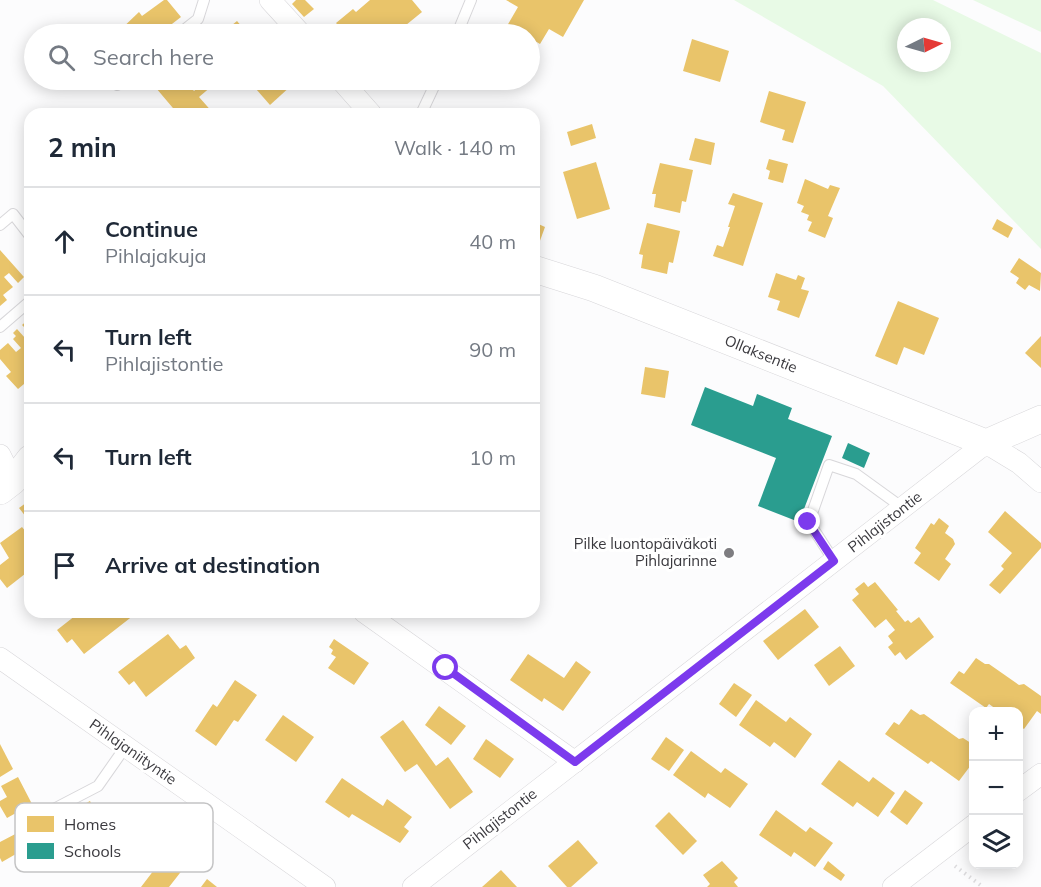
<!DOCTYPE html>
<meta charset="utf-8">
<style>
:root{--surface:#fff;--page:#f2f2f3;--text:#1f2937;--muted:#747a83;--line:#e0e1e3}
body{margin:0;font-family:Mulish,sans-serif;background:var(--page);color:var(--text)}
.controls{position:absolute;right:18px;bottom:18px;display:grid;overflow:hidden;border-radius:12px;box-shadow:0 3px 15px #0003}
.controls button{width:54px;height:54px;display:grid;place-items:center;padding:0;border:0;border-bottom:2px solid var(--line);background:var(--surface);color:var(--text);font:30px sans-serif}
.compass{position:absolute;left:897px;top:18px;width:54px;height:54px;border-radius:50%;background:var(--surface);box-shadow:0 3px 15px #0003;rotate:85deg}
.stop{position:absolute;width:18px;height:18px;margin:-14px;border:4px solid #7c3aed;border-radius:50%;background:#fff}
.stop.end{background:#7c3aed;border-color:#fff;box-shadow:0 2px 6px #0008}
.list{margin:0;padding:0;list-style:none}
h2{display:flex;justify-content:space-between;align-items:center;height:78px;margin:0;padding:0 24px;font-size:26px}
h2 small{font-size:20px;font-weight:400;color:var(--muted)}
.list li{display:grid;grid-template-columns:39px 1fr auto;gap:18px;align-items:center;box-sizing:border-box;height:108px;padding:0 24px;border-top:2px solid var(--line)}
.list b{display:block;font-size:22px;white-space:nowrap}
.list p{margin:0;font-size:20px;white-space:nowrap;color:var(--muted)}
.list em{font-size:20px;font-style:normal;color:var(--muted)}
.icon{flex:none;width:33px;height:33px;fill:none;stroke:currentColor;stroke-width:2;stroke-linecap:round;stroke-linejoin:round}
.map{position:relative;flex:none;width:1041px;height:887px;overflow:hidden}
.search{position:absolute;background:var(--surface);box-shadow:0 3px 15px #0003;left:24px;top:24px;width:516px;height:66px;display:flex;align-items:center;gap:15px;box-sizing:border-box;padding:0 21px;border-radius:33px;color:var(--muted);font-size:22px}
.panel{position:absolute;background:var(--surface);box-shadow:0 3px 15px #0003;left:24px;top:108px;width:516px;height:510px;border-radius:18px}
.map>svg:first-child{display:block}
</style>
<div class="map">
<svg width="1041" height="887" viewBox="0 0 1041 887">
<rect width="100%" height="100%" fill="#fcfcfd"/>
<g fill="#e8fae6" fill-rule="evenodd">
<path d="M 734,0 L 933,0 L 1041,53 L 1041,249 L 883,86 ZM 906,27 L 942,27 L 942,63 L 906,63 Z"/>
<polygon points="973,0 1041,0 1041,32"/>
</g>
<g fill="#e9c46a">
<polygon points="164,0 167,0 181,17 159,34 116,34 139,12 142,16"/>
<polygon points="296,0 305,0 314,9 304,17 292,4"/>
<polygon points="370,0 412,0 422,12 395,34 346,34 336,23 353,9 356,12"/>
<polygon points="506,0 584,0 563,37 549,29 540,44 530,38 530,34 523,34 507,26 518,7"/>
<polygon points="237,21 248,34 221,34"/>
<polygon points="69,24 78,34 57,34"/>
<polygon points="692,39 729,51 720,82 683,71"/>
<polygon points="75,80 99,80 86,90"/>
<polygon points="167,80 184,80 194,91 207,80 212,86 199,97 214,114 178,114 156,88"/>
<polygon points="248,80 287,80 292,85 270,105"/>
<polygon points="769,91 806,102 793,143 782,140 785,130 760,122"/>
<polygon points="592,124 596,138 571,146 567,132"/>
<polygon points="695,138 715,143 711,165 689,160"/>
<polygon points="769,159 788,164 783,183 768,179 770,171 766,169"/>
<polygon points="596,162 610,209 577,219 563,172"/>
<polygon points="660,163 693,170 686,202 682,201 680,213 654,207 656,194 652,194"/>
<polygon points="805,179 828,189 830,185 840,188 828,216 833,218 825,238 808,231 812,222 807,220 809,215 801,212 804,206 797,203"/>
<polygon points="733,193 763,203 743,266 713,256 717,245 723,247 730,227 728,227 735,206 728,204"/>
<polygon points="997,219 1013,228 1008,238 992,229"/>
<polygon points="534,222 545,227 537,249 534,248"/>
<polygon points="647,223 680,231 673,263 669,262 667,274 641,268 643,255 639,254"/>
<polygon points="0,250 24,277 18,283 9,273 4,277 13,287 3,295 7,300 0,306"/>
<polygon points="1019,258 1041,273 1040,291 1029,285 1025,290 1016,283 1019,278 1010,272"/>
<polygon points="776,273 796,280 798,275 805,278 801,289 809,291 799,318 777,310 780,301 768,297"/>
<polygon points="898,301 939,318 924,355 904,347 897,365 875,356"/>
<polygon points="30,318 30,333 22,325"/>
<polygon points="17,329 25,338 30,334 30,379 18,389 6,376 11,372 0,359 0,350 8,343 16,352 21,348 13,339 16,336 13,333"/>
<polygon points="1041,336 1041,368 1025,353"/>
<polygon points="645,367 669,371 665,398 641,394"/>
<polygon points="30,500 30,522 19,508"/>
<polygon points="1005,511 1041,543 1041,548 1000,594 989,585 1004,569 1001,566 1012,553 988,532"/>
<polygon points="939,518 949,526 945,533 953,539 955,544 945,559 951,564 939,581 914,563 921,553 915,548 931,523 934,525"/>
<polygon points="22,527 30,537 30,570 7,588 0,579 0,565 9,558 0,543"/>
<polygon points="864,582 868,587 875,582 898,610 896,611 905,622 908,620 911,623 919,617 934,637 906,660 900,652 895,656 888,647 893,643 888,636 895,630 886,619 875,628 852,600 859,594 855,589"/>
<polygon points="805,609 819,627 778,660 763,641"/>
<polygon points="80,612 132,612 134,615 84,654 72,639 67,643 57,630"/>
<polygon points="168,634 180,649 186,645 195,658 146,697 134,681 129,685 118,672"/>
<polygon points="334,639 369,663 354,685 328,668 336,657 331,654 333,650 329,647"/>
<polygon points="840,646 855,666 829,686 814,665"/>
<polygon points="528,654 564,678 576,661 591,672 563,711 544,698 542,702 510,680"/>
<polygon points="976,658 985,664 989,664 1019,685 1024,684 1041,696 1041,714 1037,711 1024,729 1018,725 1018,712 1000,712 989,704 986,708 950,683 959,671 964,674"/>
<polygon points="235,680 257,695 238,722 234,720 216,746 195,731 213,704 217,707"/>
<polygon points="734,683 752,695 736,717 719,704"/>
<polygon points="756,700 786,722 790,717 812,734 795,758 774,742 770,747 739,725"/>
<polygon points="439,706 466,726 451,745 425,725"/>
<polygon points="911,709 920,715 924,714 959,739 963,738 974,745 974,761 959,781 931,761 928,764 885,734 894,722 899,725"/>
<polygon points="283,715 314,737 296,762 265,740"/>
<polygon points="403,720 436,766 448,757 473,792 450,809 417,764 405,772 380,737"/>
<polygon points="666,737 684,750 669,771 651,759"/>
<polygon points="486,739 514,759 500,778 473,759"/>
<polygon points="0,744 13,769 0,777"/>
<polygon points="691,751 721,773 725,768 748,784 730,808 708,793 705,798 673,775"/>
<polygon points="839,760 869,782 873,777 895,793 878,817 857,802 853,807 821,784"/>
<polygon points="18,777 32,804 7,818 0,806 0,801 7,797 1,786"/>
<polygon points="342,778 383,806 387,799 412,817 404,827 409,831 400,843 352,814 349,818 325,802"/>
<polygon points="905,790 923,803 907,825 890,812"/>
<polygon points="90,801 98,817 46,845 42,839 2,862 0,858 0,842 23,830 25,835 37,829"/>
<polygon points="776,810 806,832 810,827 833,843 815,867 794,852 791,857 759,835"/>
<polygon points="669,812 697,841 683,855 655,826"/>
<polygon points="578,840 598,863 571,887 567,887 548,866"/>
<polygon points="164,847 187,864 169,887 141,887 154,870 149,867"/>
<polygon points="722,861 738,878 734,882 738,887 707,887 710,884 703,875"/>
<polygon points="828,861 845,875 841,881 823,869"/>
<polygon points="501,870 517,887 482,887"/>
<polygon points="207,879 217,887 201,887"/>
</g>
<g fill="#2a9d8f">
<polygon points="705,387 753,406 757,394 792,408 788,419 832,436 799,522 758,506 776,458 691,425"/>
<polygon points="848,443 870,453 864,468 842,458"/>
</g>
<g fill="none" stroke-linecap="round" stroke-linejoin="round">
<defs>
<g id="service">
<polyline points="179,34 198,19 204,0"/>
<polyline points="457,34 471,0"/>
<polyline points="117,85 124,80"/>
<polyline points="421,114 437,80"/>
<polyline points="0,225 13,214 30,236"/>
<polyline points="0,327 29,302"/>
<polyline points="834,561 809,522 829,465 856,474 903,508"/>
<polyline points="25,824 98,786 126,746"/>
</g>
<g id="minor">
<polyline points="270,0 301,34"/>
<polyline points="341,80 371,114"/>
<polyline points="0,455 13,481"/>
<polyline points="364,612 575,762"/>
<polyline points="0,658 325,887"/>
<polyline points="1018,791 1041,774"/>
<polyline points="413,887 986,443 1019,463 1041,482"/>
<polyline points="893,887 974,825"/>
</g>
<g id="tertiary">
<polyline points="534,269 594,288 986,443 1041,419"/>
<polyline points="0,491 13,481 30,459"/>
</g>
</defs>
<use href="#service" stroke="#d8d7da" stroke-width="12"/>
<use href="#minor" stroke="#d8d7da" stroke-width="22"/>
<use href="#tertiary" stroke="#d8d7da" stroke-width="28"/>
<polyline stroke="#dcdbdd" stroke-width="4" stroke-dasharray="1.5 4.5" stroke-linecap="butt" points="955,866 983,887"/>
<use href="#service" stroke="#fff" stroke-width="10"/>
<use href="#minor" stroke="#fff" stroke-width="21"/>
<use href="#tertiary" stroke="#fff" stroke-width="27"/>
</g>
<g fill="none" stroke-linecap="round" stroke-linejoin="round">
<polyline stroke="#7c3aed" stroke-width="8" points="446,668 575,762 834,561 808,522"/>
</g>
<circle fill="#7e7d81" stroke="#fff" stroke-width="2" cx="729" cy="553" r="6"/>
<g text-anchor="middle" stroke-width="6" stroke-linejoin="round" paint-order="stroke">
<g font-size="15" fill="#3a393e" stroke="#fff">
<text transform="translate(761 354) rotate(22)" y="5">Ollaksentie</text>
<text transform="translate(885 522) rotate(-38)" y="5">Pihlajistontie</text>
<text transform="translate(133 752) rotate(35)" y="5">Pihlajaniityntie</text>
<text transform="translate(500 819) rotate(-38)" y="5">Pihlajistontie</text>
</g>
<g font-size="15" fill="#3a393e" stroke="#fff" text-anchor="end">
<text x="717" y="549">Pilke luontopäiväkoti<tspan x="717" dy="17">Pihlajarinne</tspan></text>
</g>
</g>
<rect x="15" y="803" width="198" height="69" rx="9" fill="#fff" stroke="#c4c4c5" stroke-width="1.5"/>
<rect x="27" y="816" width="27" height="16" fill="#e9c46a"/>
<rect x="27" y="843" width="27" height="16" fill="#2a9d8f"/>
<g font-size="16" fill="#3a393e">
<text x="64" y="830">Homes</text>
<text x="64" y="857">Schools</text>
</g>
</svg>
<div class="controls">
<button>+</button>
<button>−</button>
<button><svg class="icon" aria-label="layers" viewBox="0 0 24 24"><path d="M12 4l9 5-9 5-9-5zM3 14l9 5 9-5"/></svg></button>
</div>
<svg class="compass" viewBox="-18 -18 36 36"><path d="M0-13l5 13h-10z" fill="#e53935"/><path d="M0 13l5-13h-10z" fill="#747a83"/></svg>
<div class="stop" style="left:446px;top:668px"></div>
<div class="stop end" style="left:808px;top:522px"></div>
<div class="search"><svg class="icon" aria-label="search" viewBox="0 0 24 24"><circle cx="10" cy="10" r="6"/><path d="M15 15l6 6"/></svg>Search here</div>
<section class="panel">
<h2>2 min<small>Walk · 140 m</small></h2>
<ul class="list">
<li><svg class="icon" aria-label="ahead" viewBox="0 0 24 24"><path d="M12 20V5M6 11l6-6 6 6"/></svg><div><b>Continue</b><p>Pihlajakuja</p></div><em>40 m</em></li>
<li><svg class="icon" aria-label="left" viewBox="0 0 24 24"><path d="M17 20v-9H6M10 6l-5 5 5 5"/></svg><div><b>Turn left</b><p>Pihlajistontie</p></div><em>90 m</em></li>
<li><svg class="icon" aria-label="left" viewBox="0 0 24 24"><path d="M17 20v-9H6M10 6l-5 5 5 5"/></svg><div><b>Turn left</b></div><em>10 m</em></li>
<li><svg class="icon" aria-label="arrive" viewBox="0 0 24 24"><path d="M6 21V4h12l-3 4 3 4H6"/></svg><div><b>Arrive at destination</b></div></li>
</ul>
</section>
</div>
